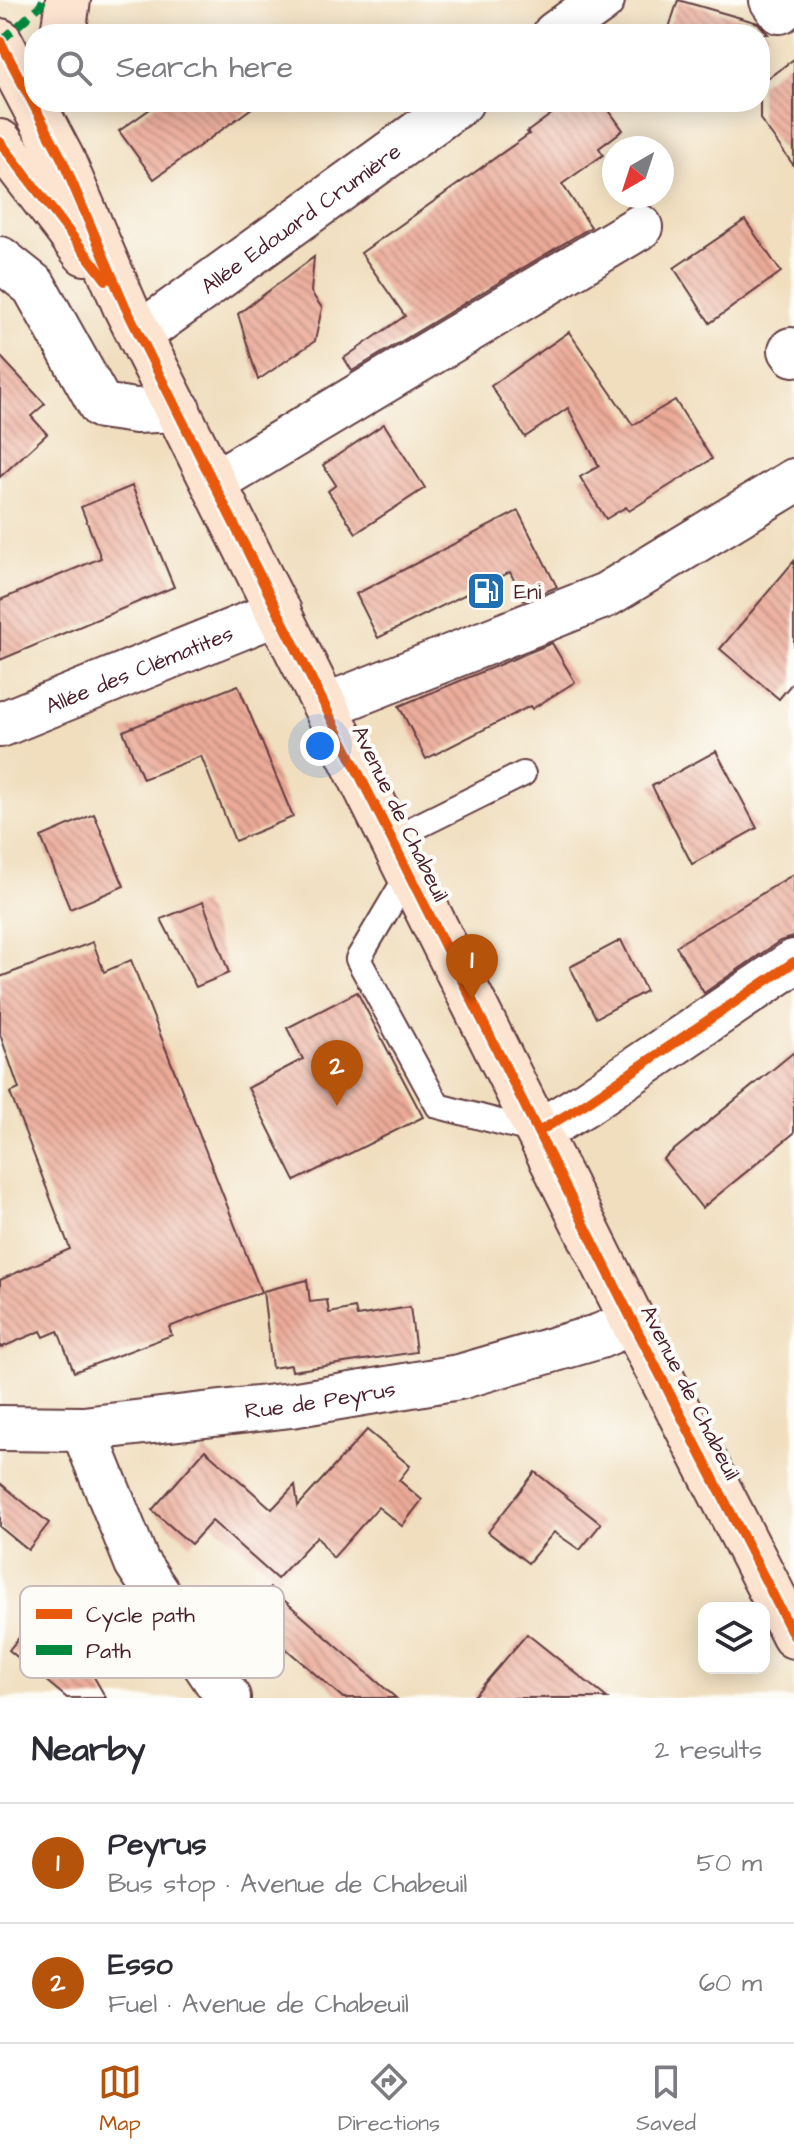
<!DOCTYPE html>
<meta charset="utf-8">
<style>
:root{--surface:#fff;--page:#f2f2f3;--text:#2b2b33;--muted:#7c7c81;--line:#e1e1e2;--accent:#b45309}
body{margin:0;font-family:"Architects Daughter",sans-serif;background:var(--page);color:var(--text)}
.controls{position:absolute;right:24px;bottom:24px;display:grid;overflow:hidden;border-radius:16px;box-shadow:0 4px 20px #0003}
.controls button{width:72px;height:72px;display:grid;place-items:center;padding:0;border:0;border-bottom:2px solid var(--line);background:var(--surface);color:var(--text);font:40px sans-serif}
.compass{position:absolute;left:602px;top:136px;width:72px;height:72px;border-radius:50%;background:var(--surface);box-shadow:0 4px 20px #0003;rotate:219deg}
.you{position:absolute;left:320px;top:746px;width:28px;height:28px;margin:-20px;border:6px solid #fff;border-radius:50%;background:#1a73e8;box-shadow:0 0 0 12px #1a73e833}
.badge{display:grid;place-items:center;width:52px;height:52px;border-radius:50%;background:var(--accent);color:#fff;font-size:26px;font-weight:700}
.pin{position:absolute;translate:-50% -66px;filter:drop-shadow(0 2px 4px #0008)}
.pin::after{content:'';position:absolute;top:42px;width:28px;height:24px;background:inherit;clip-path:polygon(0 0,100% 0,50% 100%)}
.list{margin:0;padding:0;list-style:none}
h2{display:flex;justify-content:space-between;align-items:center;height:104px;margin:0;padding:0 32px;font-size:34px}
h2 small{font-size:26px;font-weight:400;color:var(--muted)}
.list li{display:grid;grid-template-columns:52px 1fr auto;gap:24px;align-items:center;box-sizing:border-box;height:120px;padding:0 32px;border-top:2px solid var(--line)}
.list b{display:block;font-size:30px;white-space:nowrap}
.list p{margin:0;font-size:26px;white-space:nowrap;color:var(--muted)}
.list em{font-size:26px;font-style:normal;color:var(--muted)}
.icon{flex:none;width:44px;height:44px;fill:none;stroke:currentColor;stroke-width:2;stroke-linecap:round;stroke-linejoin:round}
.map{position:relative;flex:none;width:794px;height:1698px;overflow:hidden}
.search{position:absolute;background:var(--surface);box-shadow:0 4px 20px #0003;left:24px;right:24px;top:24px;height:88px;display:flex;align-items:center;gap:20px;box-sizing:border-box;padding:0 28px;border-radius:32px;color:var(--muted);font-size:30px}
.sheet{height:344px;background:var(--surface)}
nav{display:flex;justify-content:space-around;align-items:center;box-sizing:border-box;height:112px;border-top:2px solid var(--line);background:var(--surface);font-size:22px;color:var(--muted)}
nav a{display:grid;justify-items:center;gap:4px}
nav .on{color:var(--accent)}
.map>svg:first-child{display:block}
</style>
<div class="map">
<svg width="794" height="1698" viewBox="0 0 794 1698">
<defs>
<pattern id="building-back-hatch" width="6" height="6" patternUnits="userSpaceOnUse" patternTransform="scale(2)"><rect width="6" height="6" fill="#ebaa98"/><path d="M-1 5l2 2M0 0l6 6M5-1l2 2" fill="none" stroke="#c08a7c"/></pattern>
</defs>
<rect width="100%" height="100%" fill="#fdfcf7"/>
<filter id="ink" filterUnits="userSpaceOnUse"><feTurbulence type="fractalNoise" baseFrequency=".0125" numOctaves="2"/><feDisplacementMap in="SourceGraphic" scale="16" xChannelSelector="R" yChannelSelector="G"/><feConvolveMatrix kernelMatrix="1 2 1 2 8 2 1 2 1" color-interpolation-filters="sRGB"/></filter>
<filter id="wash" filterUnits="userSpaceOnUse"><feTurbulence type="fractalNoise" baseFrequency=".006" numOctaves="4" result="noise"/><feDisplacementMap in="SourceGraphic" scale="32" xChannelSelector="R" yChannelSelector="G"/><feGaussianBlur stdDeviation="1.8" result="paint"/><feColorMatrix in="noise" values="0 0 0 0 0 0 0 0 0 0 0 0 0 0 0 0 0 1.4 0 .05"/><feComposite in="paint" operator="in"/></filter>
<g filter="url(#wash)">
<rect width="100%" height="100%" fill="#f0debe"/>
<g id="blocks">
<g fill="url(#building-back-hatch)">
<polygon points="678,0 758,23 768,34 667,34"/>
<polygon points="794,59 794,166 760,119 760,84"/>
<polygon points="160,102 260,102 154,179 119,131"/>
<polygon points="568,102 603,102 623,130 599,148 603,155 562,184 591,227 352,371 344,358 405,316 361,253 529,134 527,132"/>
<polygon points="745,220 781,272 710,323 674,268"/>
<polygon points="314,257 311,292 322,308 315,341 258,380 238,314"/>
<polygon points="569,332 633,425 675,400 712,459 629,511 626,507 606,519 580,477 599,466 568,408 525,437 491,386"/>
<polygon points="0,356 45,404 31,416 47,434 0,477"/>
<polygon points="384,424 425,488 356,533 328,491 336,485 323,465"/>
<polygon points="132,486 174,587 0,660 0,600 101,558 81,507"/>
<polygon points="518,511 557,587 524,600 510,572 378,638 356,594"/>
<polygon points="794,561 794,681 779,699 720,649"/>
<polygon points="552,643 575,682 532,709 530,706 426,759 399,706"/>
<polygon points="238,685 293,817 235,841 201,756 143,779 123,731"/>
<polygon points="716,751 757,828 692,864 652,786"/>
<polygon points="94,814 124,886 70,909 41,837"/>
<polygon points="794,874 794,937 780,941 704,993 676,946"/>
<polygon points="203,902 229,973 196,987 161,919"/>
<polygon points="621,940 646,991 596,1018 570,967"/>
<polygon points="93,942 104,972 131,960 261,1292 169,1327 172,1335 74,1372 58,1331 44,1337 41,1331 0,1348 0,1280 70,1249 10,1093 19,1089 0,1034 0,977"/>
<polygon points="357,992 423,1117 295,1181 248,1088 303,1059 287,1028"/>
<polygon points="794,1052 794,1133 702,1208 663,1159"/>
<polygon points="307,1280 310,1302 327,1300 329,1313 355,1308 357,1316 410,1307 416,1352 292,1371 291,1365 272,1368 263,1291"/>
<polygon points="367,1430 410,1466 399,1480 422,1500 402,1526 378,1507 333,1558 317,1536 277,1579 212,1521 191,1544 152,1510 205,1450 272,1509 295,1485 298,1506"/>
<polygon points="535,1472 601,1524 580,1550 554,1532 528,1563 488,1532"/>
<polygon points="0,1483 49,1523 28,1550 0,1527"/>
<polygon points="270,1588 396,1698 343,1698 285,1648 265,1671 227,1637"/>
<polygon points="50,1599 114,1654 94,1677 106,1698 67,1698 9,1650"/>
<polygon points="527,1634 607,1698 472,1698"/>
</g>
</g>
</g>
<g filter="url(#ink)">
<use href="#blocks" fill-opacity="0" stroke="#633c41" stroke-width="2"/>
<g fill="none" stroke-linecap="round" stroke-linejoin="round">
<defs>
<g id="service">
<polyline points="392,839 523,774"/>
<polyline points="409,873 358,959 438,1106 538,1132"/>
</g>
<g id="minor">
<polyline points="772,0 780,11"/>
<polyline points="555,34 602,0"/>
<polyline points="0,259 34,286 101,406 136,411 178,409"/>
<path id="s1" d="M 140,334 L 461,102"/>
<polyline points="791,350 794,354"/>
<polyline points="214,483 640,227"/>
<polyline points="326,706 606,595 794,481"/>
<path id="s2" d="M 0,725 L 279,612"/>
<polyline points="538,1132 583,1105 794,962"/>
<path id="s3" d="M 0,1428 L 83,1429 L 291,1405 L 459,1377 L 600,1336 L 633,1322"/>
<polyline points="83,1429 137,1563 228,1698"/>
</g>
<g id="secondary">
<polyline points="63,34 68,0"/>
<polyline points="0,41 62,159 125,306 633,1322 794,1636"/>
<polyline points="0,142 85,253"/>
</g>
</defs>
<use href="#service" stroke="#633c41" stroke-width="28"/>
<use href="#minor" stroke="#633c41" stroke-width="48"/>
<use href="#secondary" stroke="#633c41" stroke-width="48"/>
<use href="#service" stroke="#fff" stroke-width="24"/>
<use href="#minor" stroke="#fff" stroke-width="44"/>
<use href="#secondary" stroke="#fde4d1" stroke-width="44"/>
<polyline stroke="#00873e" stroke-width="8" stroke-dasharray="16 8" stroke-linecap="butt" points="0,42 40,6 43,0"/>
<defs>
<g id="cycleway">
<polyline points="0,41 62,159 125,306 633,1322 794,1636"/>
<polyline points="0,142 106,280"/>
<polyline points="538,1132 583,1105 794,962"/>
</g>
</defs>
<use href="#cycleway" stroke="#fdfcf7" stroke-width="15"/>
<use href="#cycleway" stroke="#e8590c" stroke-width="10"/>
</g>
</g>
<defs>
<symbol id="fuel-square" viewBox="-11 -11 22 22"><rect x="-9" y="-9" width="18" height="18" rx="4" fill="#1f6fb2" stroke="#fdfcf7"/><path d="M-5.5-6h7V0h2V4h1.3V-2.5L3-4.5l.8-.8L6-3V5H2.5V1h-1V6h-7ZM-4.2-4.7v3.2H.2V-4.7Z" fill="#fff"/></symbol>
</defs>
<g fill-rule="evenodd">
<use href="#fuel-square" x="464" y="569" width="44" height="44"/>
</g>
<g text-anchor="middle" stroke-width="8" stroke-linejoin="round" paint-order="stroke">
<g font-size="22" fill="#4a1f2b" stroke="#fdfcf7">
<text dy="8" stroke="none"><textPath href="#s1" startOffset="198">Allée Edouard Crumière</textPath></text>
<text dy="8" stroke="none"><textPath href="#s2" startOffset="150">Allée des Clématites</textPath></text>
<text transform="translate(401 813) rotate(64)" y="8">Avenue de Chabeuil</text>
<text transform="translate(691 1392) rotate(63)" y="8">Avenue de Chabeuil</text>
<text dy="8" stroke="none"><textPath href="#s3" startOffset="322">Rue de Peyrus</textPath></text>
</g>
<g font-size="22" fill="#4a1f2b" stroke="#fdfcf7" text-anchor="start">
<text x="514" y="599">Eni</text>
</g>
</g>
<rect x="20" y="1586" width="264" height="92" rx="12" fill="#fdfcf7" stroke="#c7baba" stroke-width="2"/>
<rect x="36" y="1609" width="36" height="10" fill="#e8590c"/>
<rect x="36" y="1645" width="36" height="10" fill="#00873e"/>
<g font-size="22" fill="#4a1f2b">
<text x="86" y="1622">Cycle path</text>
<text x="86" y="1658">Path</text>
</g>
</svg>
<div class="controls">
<button><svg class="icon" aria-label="layers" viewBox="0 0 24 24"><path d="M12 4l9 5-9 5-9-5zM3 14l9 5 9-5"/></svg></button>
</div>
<svg class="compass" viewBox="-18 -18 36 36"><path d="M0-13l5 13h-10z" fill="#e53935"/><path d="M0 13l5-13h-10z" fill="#7c7c81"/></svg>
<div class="you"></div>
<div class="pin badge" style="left:472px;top:1000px">1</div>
<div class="pin badge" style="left:337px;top:1106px">2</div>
<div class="search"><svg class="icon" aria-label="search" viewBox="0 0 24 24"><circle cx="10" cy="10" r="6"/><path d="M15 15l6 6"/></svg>Search here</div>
</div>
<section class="sheet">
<h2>Nearby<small>2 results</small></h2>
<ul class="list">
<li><span class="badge">1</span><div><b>Peyrus</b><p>Bus stop · Avenue de Chabeuil</p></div><em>50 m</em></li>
<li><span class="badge">2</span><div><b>Esso</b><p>Fuel · Avenue de Chabeuil</p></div><em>60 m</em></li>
</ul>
</section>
<nav>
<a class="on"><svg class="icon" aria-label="map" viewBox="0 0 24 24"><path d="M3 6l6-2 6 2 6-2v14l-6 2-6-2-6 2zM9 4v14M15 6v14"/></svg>Map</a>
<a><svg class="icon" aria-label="directions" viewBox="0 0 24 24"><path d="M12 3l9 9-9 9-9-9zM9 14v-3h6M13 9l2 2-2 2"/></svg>Directions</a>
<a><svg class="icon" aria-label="saved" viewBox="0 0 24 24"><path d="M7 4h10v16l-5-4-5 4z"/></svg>Saved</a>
</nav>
